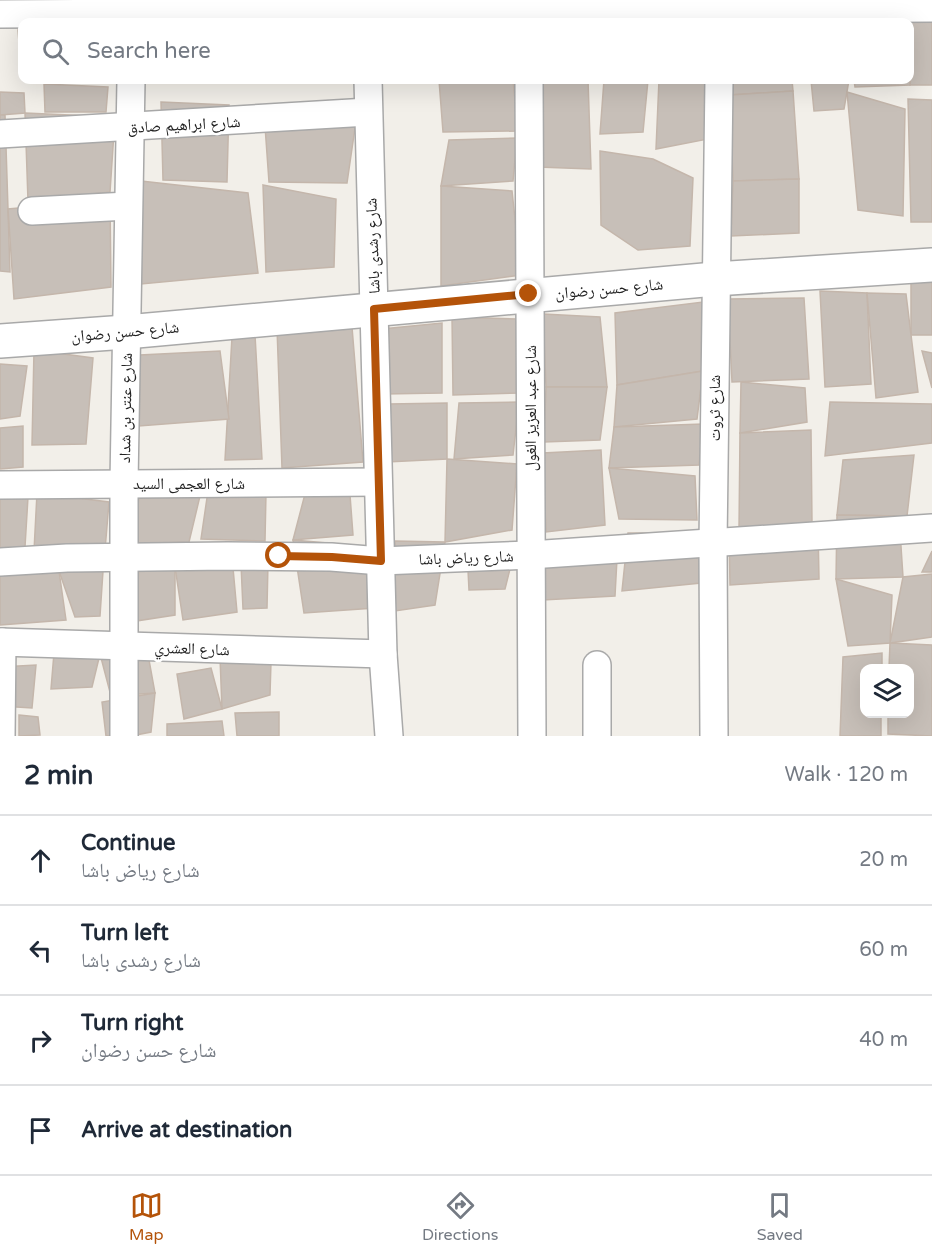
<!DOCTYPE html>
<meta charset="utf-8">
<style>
:root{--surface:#fff;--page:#f6f6f7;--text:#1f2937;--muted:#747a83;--line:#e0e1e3;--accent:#b45309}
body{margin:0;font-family:"Varela Round","Noto Naskh Arabic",sans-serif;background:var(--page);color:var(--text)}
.controls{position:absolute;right:18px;bottom:18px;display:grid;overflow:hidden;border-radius:12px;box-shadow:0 6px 24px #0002}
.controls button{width:54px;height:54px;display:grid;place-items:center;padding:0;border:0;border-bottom:2px solid var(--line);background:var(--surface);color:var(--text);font:30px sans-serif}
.stop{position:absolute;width:18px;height:18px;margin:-14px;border:4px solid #b45309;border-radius:50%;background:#fff}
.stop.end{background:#b45309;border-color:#fff;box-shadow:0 2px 6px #0008}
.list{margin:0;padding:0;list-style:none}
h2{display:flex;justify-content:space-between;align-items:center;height:78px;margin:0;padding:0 24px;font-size:26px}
h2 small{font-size:20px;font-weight:400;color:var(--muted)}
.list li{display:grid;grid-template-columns:39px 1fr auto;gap:18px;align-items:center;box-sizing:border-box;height:90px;padding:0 24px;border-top:2px solid var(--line)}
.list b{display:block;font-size:22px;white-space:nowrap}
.list p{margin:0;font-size:20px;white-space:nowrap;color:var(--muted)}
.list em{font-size:20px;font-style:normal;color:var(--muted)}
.icon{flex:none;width:33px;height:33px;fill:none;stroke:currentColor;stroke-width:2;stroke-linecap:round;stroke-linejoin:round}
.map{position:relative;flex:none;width:932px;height:736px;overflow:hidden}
.search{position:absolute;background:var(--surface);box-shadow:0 6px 24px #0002;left:18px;right:18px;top:18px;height:66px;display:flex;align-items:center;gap:15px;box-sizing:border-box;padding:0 21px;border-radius:12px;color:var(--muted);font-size:22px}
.sheet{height:438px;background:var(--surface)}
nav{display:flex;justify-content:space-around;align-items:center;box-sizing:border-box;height:84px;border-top:2px solid var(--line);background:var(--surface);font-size:16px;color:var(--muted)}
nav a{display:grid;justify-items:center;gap:3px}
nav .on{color:var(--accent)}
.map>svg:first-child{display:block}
</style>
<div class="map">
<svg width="932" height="736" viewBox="0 0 932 736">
<rect width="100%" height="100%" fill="#f2efe9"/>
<g fill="#c7bfb8" stroke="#c4b6ab" stroke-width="1.5">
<polygon points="932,13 932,85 910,85 911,14"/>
<polygon points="853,14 911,14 910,85 855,87 854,80 910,80 910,22 853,22"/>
<polygon points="18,30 22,30 22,68 21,68"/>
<polygon points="439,80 513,80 518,131 443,132"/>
<polygon points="539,80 588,80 591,169 538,167"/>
<polygon points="604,80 648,80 643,132 600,134"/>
<polygon points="659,80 708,80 708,139 656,149"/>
<polygon points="732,80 792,80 793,91 730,95"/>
<polygon points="811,80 849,80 844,109 814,111"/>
<polygon points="44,84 108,87 106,112 45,112"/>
<polygon points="793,91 799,179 733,181 730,95"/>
<polygon points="0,92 24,93 25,113 0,115"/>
<polygon points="847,92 905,109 903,216 858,210"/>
<polygon points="908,99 932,100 932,222 911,222"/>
<polygon points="161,102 229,105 227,182 163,180"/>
<polygon points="25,113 115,117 110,192 28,201"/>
<polygon points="0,115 5,115 10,272 0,271"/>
<polygon points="356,121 347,183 269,182 265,126"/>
<polygon points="517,138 513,181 441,186 449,140"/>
<polygon points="600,151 653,159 693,178 690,246 638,250 601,225"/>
<polygon points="799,179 799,233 731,236 733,181"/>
<polygon points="141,181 248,193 258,273 141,284"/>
<polygon points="263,185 336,199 334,267 266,272"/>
<polygon points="441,186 512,191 521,275 441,286"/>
<polygon points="110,200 111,287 14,299 8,209"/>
<polygon points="932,277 932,335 911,335 911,282"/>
<polygon points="820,291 867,293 871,384 825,387"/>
<polygon points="867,293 906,294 918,392 876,398"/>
<polygon points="804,298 809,379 732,382 728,299"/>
<polygon points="703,302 703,371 617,385 615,313"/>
<polygon points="543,314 600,317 607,387 546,387"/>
<polygon points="452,317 517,319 520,393 453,395"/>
<polygon points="442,323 442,393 384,394 382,329"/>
<polygon points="352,327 363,462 282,468 277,328"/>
<polygon points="255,335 262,459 225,460 232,337"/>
<polygon points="34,350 93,358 86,444 32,445"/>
<polygon points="220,351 229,419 139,426 140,355"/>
<polygon points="922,351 932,353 932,388"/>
<polygon points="0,364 27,366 20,416 0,419"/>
<polygon points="703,371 697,419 614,427 617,385"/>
<polygon points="741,382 805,388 807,422 740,433"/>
<polygon points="546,387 607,387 600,440 544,442"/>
<polygon points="519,402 513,455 454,459 459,403"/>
<polygon points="830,402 932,404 932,443 825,456"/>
<polygon points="447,403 447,459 387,462 389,404"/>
<polygon points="703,424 699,465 609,468 614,427"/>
<polygon points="23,426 23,467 0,469 0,428"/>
<polygon points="811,430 812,523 739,530 740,433"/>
<polygon points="601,450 605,525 546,532 543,453"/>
<polygon points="914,455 907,516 837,515 843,460"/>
<polygon points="447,459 517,464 512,530 445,542"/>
<polygon points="609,468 695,476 697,520 619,519"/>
<polygon points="140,490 200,496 189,542 133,544"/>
<polygon points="208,491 266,493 265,541 201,539"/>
<polygon points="37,493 109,502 105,550 34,551"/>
<polygon points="0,494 28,497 25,547 0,552"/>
<polygon points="305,494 350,495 353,535 293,540"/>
<polygon points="837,515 899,516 903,577 836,579"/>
<polygon points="818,528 819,579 730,585 729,531"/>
<polygon points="628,533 704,533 701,583 622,591"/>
<polygon points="293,540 362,546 375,608 304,613"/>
<polygon points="618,540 615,596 543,600 545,542"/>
<polygon points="395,541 445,542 435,605 395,611"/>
<polygon points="516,545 505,589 469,590 467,550"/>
<polygon points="932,551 932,572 922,572"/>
<polygon points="268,563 267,608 243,609 241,564"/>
<polygon points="139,565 175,567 175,615 136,621"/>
<polygon points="175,567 233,568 237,612 183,620"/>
<polygon points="59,571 66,620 0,625 0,573"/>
<polygon points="59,571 103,571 100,616 75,617"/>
<polygon points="932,574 932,637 890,643 903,577"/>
<polygon points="836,579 892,595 890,643 848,646"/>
<polygon points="890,643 932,645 932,736 888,734 888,714 910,714 910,668 889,668"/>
<polygon points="54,653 100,654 92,687 51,689"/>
<polygon points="882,653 882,668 864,668 864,714 881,714 881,736 840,736 843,657"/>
<polygon points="100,654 149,660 155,693 111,696"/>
<polygon points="220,657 271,662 270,695 222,709"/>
<polygon points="36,665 32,708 0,706 0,667"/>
<polygon points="211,668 222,709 184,719 177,674"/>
<polygon points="155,693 151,732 131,736 106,736 102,702"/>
<polygon points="279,712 279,736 237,736 235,713"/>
<polygon points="19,715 38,717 40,735 19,736"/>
<polygon points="222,721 224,736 167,736 167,724"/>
</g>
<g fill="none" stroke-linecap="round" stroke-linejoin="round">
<defs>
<g id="minor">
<polyline points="0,14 932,8"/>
<polyline points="368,80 383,654 389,736"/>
<polyline points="529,80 532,736"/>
<polyline points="0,134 368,112"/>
<polyline points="32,211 128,206"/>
<polyline points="0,485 378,482"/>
<polyline points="0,562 67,558 228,556 331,557 381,561 530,555 932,528"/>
<polyline points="0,642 383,654"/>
<polyline points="597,665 597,736"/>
<polyline points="1,736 2,642"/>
<polyline points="124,736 124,483 131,80"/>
<polyline points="714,736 713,544 719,80"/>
</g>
<polyline id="tertiary" points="0,341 126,332 715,279 932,265"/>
</defs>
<use href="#minor" stroke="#a9a9a9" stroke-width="30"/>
<use href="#tertiary" stroke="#a9a9a9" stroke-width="36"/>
<use href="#minor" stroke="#fff" stroke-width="27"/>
<use href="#tertiary" stroke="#fff" stroke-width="33"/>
</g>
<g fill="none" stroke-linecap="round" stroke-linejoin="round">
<polyline stroke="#b45309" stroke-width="8" points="279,556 332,557 381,561 374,309 529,294"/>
</g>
<g text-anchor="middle" stroke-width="5" stroke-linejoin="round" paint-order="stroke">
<g font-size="16" fill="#222" stroke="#fff">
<text transform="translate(184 124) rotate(-3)" y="6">شارع ابراهيم صادق</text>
<text transform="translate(372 246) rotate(-92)" y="6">شارع رشدى باشا</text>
<text transform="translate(609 288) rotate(-5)" y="6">شارع حسن رضوان</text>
<text transform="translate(125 331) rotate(-5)" y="6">شارع حسن رضوان</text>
<text transform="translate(125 408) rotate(-89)" y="6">شارع عنتر بن شداد</text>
<text transform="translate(530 408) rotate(-90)" y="6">شارع عبد العزيز الغول</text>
<text transform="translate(714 408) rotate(-90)" y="6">شارع ثروت</text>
<text x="189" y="489">شارع العجمى السيد</text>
<text transform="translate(466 557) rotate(-2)" y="6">شارع رياض باشا</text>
<text transform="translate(192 648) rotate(2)" y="6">شارع العشري</text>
</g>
</g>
</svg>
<div class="controls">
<button><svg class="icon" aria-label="layers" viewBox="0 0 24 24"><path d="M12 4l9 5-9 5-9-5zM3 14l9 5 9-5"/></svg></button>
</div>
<div class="stop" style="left:279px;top:556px"></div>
<div class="stop end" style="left:529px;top:294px"></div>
<div class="search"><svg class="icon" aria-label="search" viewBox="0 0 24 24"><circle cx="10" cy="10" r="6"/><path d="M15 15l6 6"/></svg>Search here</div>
</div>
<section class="sheet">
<h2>2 min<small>Walk · 120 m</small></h2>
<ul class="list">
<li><svg class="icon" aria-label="ahead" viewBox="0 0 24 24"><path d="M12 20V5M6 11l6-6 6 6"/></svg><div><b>Continue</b><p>شارع رياض باشا</p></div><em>20 m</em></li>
<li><svg class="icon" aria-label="left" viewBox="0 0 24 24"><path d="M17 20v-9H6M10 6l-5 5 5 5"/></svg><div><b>Turn left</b><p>شارع رشدى باشا</p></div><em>60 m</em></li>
<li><svg class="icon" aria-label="right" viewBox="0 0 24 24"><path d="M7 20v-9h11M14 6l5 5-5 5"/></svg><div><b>Turn right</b><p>شارع حسن رضوان</p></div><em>40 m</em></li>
<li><svg class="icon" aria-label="arrive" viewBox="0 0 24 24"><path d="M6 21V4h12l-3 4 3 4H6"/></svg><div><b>Arrive at destination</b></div></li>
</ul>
</section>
<nav>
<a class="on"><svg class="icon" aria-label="map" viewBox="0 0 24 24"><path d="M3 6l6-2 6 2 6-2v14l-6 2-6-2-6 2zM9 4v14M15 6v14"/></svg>Map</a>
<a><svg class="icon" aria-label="directions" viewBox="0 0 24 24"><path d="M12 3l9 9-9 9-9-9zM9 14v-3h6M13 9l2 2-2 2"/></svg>Directions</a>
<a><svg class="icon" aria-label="saved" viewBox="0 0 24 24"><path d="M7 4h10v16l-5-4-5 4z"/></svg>Saved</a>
</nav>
